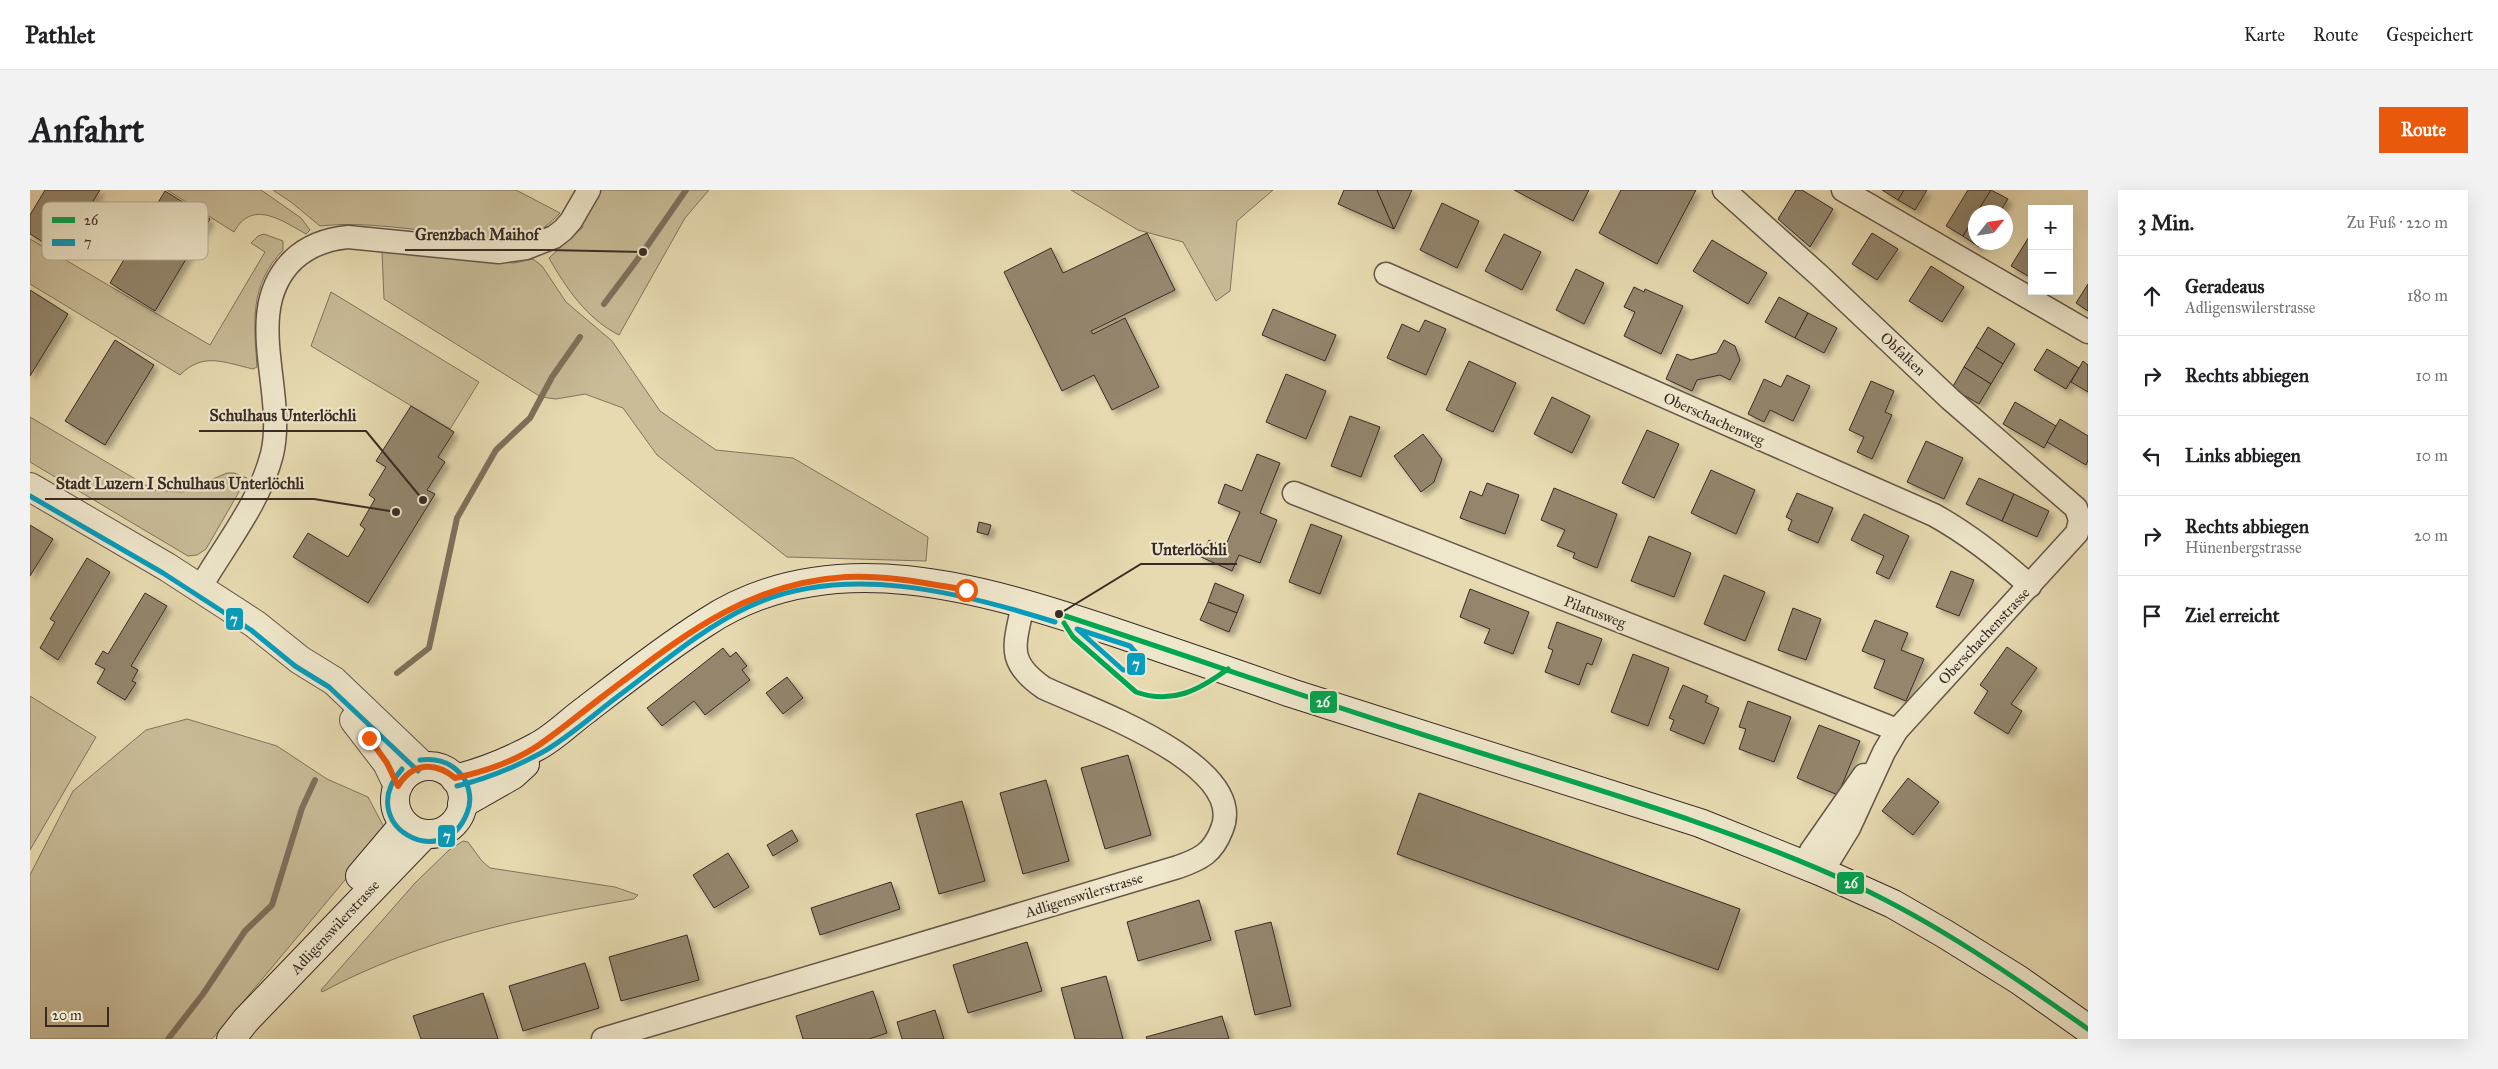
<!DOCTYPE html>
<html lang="de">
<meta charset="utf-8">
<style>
:root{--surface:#fff;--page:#f2f2f2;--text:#202124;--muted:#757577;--line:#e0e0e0;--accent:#ea580c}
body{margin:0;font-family:"IM FELL Great Primer",serif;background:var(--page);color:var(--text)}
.controls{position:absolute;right:15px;top:15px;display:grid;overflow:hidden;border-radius:0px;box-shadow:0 5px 20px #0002}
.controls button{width:45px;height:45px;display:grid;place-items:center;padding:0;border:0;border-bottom:1px solid var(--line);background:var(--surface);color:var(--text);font:25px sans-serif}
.compass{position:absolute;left:1938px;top:15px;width:45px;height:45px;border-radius:50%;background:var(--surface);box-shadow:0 5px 20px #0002;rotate:60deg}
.scale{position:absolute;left:15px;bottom:12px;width:64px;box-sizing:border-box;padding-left:5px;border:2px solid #382b25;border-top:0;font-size:14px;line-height:18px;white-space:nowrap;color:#382b25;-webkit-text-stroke:4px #efe7cc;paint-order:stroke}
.stop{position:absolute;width:15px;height:15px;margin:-11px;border:4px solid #ea580c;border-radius:50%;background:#fff}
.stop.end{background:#ea580c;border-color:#fff;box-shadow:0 1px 5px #0008}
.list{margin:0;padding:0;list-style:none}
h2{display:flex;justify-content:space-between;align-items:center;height:65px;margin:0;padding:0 20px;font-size:21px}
h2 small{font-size:16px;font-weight:400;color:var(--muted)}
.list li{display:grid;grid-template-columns:32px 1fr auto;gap:15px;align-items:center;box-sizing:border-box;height:80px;padding:0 20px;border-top:1px solid var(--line)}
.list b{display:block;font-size:19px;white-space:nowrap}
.list p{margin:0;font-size:16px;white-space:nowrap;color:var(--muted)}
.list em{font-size:16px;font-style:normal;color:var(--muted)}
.icon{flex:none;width:28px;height:28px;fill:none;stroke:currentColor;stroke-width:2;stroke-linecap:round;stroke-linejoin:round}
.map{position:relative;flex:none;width:2058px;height:849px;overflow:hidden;border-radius:0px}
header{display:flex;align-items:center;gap:30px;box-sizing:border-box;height:70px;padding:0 25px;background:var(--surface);border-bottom:1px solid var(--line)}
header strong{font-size:24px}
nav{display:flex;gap:28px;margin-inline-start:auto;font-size:18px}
.intro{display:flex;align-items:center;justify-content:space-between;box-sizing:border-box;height:120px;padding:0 30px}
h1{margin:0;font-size:35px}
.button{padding:12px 22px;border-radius:0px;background:var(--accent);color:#fff;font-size:18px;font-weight:700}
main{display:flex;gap:30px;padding:0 30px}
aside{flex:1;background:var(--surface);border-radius:0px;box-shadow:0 5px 20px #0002}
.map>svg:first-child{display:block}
</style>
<header>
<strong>Pathlet</strong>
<nav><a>Karte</a><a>Route</a><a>Gespeichert</a></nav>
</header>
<div class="intro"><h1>Anfahrt</h1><a class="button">Route</a></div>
<main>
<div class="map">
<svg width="2058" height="849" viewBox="0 0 2058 849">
<defs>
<filter id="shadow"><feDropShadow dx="4.5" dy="4.5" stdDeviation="2.5" flood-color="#0004"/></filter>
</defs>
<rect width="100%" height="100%" fill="#e7dab0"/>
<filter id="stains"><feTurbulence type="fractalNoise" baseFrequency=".004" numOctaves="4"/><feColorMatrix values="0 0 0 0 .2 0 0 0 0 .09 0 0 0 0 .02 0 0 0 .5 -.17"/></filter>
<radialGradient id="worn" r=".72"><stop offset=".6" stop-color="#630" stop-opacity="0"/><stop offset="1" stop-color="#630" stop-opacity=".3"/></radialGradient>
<g fill="#c9bc98" stroke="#80745e">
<path d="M 137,0 L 231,0 L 271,28 L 280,40 L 276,44 C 251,30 222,9 204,42 Z"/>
<path d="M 243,0 L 486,0 L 530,23 C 520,33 509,44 496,47 C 474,52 452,47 431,45 C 384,40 336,31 290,36 L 261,12 Z"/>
<path d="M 570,0 L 679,0 L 655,28 L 589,145 C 557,129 536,98 519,68 L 553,37 L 552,30 Z"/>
<polygon points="1041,0 1243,0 1207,31 1200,101 1186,111 1153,52 1108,40"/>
<path d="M 234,44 L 253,51 L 253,60 C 219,96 224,131 227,177 L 223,179 C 193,172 173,162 150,185 L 0,94 L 0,49 L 180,155 L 235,62 L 221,53 L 228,46 Z"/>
<polygon points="352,61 484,73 503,69 512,76 536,112 582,151 630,221 686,260 763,268 898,347 896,371 757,367 627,265 593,218 555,204 526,209 511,207 354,109"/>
<polygon points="301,102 449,192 420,239 281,156"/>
<polygon points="0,227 124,300 152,302 197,283 204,283 217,288 176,359 167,365 158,366 0,272"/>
<polygon points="0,506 66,547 0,660"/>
<polygon points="157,529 247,556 297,589 338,607 356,641 182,849 0,849 0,685 43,601 116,540"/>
<path d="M 433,651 L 438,652 L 452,671 L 460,678 L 585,697 L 608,705 L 604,709 C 493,728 394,748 292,802 L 291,800 L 385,693 L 419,660 Z"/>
</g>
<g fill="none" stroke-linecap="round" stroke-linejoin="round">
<g stroke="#7e705c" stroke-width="6">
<polyline points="574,114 613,62 656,0"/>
<polyline points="367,483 399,458 427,328 466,260 500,228 522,187 550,147"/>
<polyline points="138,849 173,804 215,741 242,715 272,618 285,590"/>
</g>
</g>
<g fill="#93866d" stroke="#382b25" filter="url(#shadow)">
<polygon points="15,0 70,0 31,63 0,44 0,25"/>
<polygon points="1314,0 1347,0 1364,39 1308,14"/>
<polygon points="1347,0 1382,0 1364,39"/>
<polygon points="1484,0 1559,0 1543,31"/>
<polygon points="1591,0 1666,0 1627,74 1569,43"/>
<polygon points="1766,0 1772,0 1803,19 1780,57 1748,29"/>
<polygon points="1852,0 1874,0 1868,10"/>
<polygon points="1874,0 1897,0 1885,20 1868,10"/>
<polygon points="1938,0 1961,0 1933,46 1916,36"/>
<polygon points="1961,0 1978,9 1970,22 1947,22"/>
<polygon points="135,1 180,29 125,121 80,93"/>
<polygon points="1412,13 1449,31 1427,78 1390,60"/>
<polygon points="1946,25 1946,52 1952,52 1949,57 1933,46"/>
<polygon points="2002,42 2002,80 1998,86 1981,76"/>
<polygon points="1117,43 1145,100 1061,141 1063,144 1095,128 1129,197 1082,220 1064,185 1032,201 974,82 1021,58 1033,83"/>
<polygon points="1842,43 1868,59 1847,90 1822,74"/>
<polygon points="1474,44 1511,62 1492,100 1455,81"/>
<polygon points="1682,50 1737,83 1718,114 1663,81"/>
<polygon points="1901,76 1934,97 1912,132 1879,111"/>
<polygon points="1546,79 1574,93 1554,134 1526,120"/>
<polygon points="2058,94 2058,121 2046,113"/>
<polygon points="1604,97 1614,102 1615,99 1653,116 1631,164 1594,146 1605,122 1594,117"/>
<polygon points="0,100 38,124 0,186"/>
<polygon points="1749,107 1778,123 1765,148 1735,132"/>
<polygon points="1243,119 1306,145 1295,171 1232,145"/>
<polygon points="1778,123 1807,138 1794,163 1765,148"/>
<polygon points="1395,130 1416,139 1396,185 1357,168 1372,134 1389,142"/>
<polygon points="1958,137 1985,154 1973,174 1946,157"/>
<polygon points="85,150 124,175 75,255 35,231"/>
<polygon points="1694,150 1705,156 1710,170 1700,190 1690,185 1667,190 1662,201 1636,189 1647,164 1661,170 1687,163"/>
<polygon points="1946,157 1973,174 1961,194 1934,177"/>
<polygon points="2017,159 2049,178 2036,199 2004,180"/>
<polygon points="1439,171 1486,193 1463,242 1416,220"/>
<polygon points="2053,171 2058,175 2058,202 2041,192"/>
<polygon points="1934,177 1961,194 1949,214 1922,198"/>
<polygon points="1256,184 1296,201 1276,249 1236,232"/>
<polygon points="1757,185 1780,196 1763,231 1740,220 1734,232 1718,224 1734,189 1751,197"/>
<polygon points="1841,191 1864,201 1855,222 1862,225 1842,269 1827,262 1834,247 1819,240"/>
<polygon points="1522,207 1560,226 1542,263 1504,244"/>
<polygon points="1985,212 2026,236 2014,258 1973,234"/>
<polygon points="381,216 424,242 408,267 415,272 397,300 405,304 338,413 263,367 278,343 318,367 335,339 330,335 345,309 339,305 356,277 346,271"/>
<polygon points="1320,226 1350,237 1331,287 1301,276"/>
<polygon points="2030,229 2058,246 2058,270 2056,275 2017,252"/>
<polygon points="1617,240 1649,254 1624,308 1592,293"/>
<polygon points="1393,244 1412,269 1404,292 1391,302 1364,266"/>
<polygon points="1896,251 1933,268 1914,309 1877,292"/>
<polygon points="1227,264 1250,273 1230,323 1247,330 1230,373 1209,365 1202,381 1171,367 1179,350 1195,357 1210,322 1188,313 1195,294 1212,301"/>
<polygon points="1681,280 1725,300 1706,344 1661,323"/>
<polygon points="1949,288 1984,304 1972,331 1936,314"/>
<polygon points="1457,293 1489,305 1475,344 1430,328 1440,301 1452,306"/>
<polygon points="1524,298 1587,324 1567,378 1543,368 1545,363 1527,356 1535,340 1511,330"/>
<polygon points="1767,303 1803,318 1788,353 1758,340 1762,330 1756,327"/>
<polygon points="1984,304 2019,321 2007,347 1972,331"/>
<polygon points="1834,324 1879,346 1859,389 1846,383 1854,366 1821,350"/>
<polygon points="949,332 961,335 958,345 947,342"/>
<polygon points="1281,334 1312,346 1290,404 1259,392"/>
<polygon points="0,335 23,349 0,386"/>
<polygon points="1619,346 1661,363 1644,407 1601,391"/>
<polygon points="57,368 80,382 28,470 10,458 25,432 20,429"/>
<polygon points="1921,381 1944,390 1929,426 1906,417"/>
<polygon points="1694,385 1735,402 1715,451 1674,434"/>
<polygon points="1185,393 1214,405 1207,423 1178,412"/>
<polygon points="1440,399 1499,422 1483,464 1454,453 1460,439 1430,427"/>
<polygon points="115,403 137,416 101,476 108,480 102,491 106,493 95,510 67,493 75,479 65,474 73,461 78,464"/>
<polygon points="1178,412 1207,423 1199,442 1170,430"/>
<polygon points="1763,418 1791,429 1776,470 1748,460"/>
<polygon points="1845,430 1878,443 1871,460 1894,469 1876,511 1844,498 1855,470 1832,461"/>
<polygon points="1527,432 1572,449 1562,475 1557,473 1549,495 1515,482 1523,460 1518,458"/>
<polygon points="1977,457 2007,478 1981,514 1992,521 1978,544 1944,523 1958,501 1950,495"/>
<polygon points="693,458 700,467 706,462 717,476 712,480 720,490 675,525 664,511 632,536 617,518"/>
<polygon points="1603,464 1639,478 1618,536 1581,522"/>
<polygon points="757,487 773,508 753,524 736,503"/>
<polygon points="1653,495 1678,506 1675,512 1689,518 1674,554 1640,540 1644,530 1639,528"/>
<polygon points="1718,511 1761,527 1744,572 1709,559 1716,539 1709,537"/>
<polygon points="1789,535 1830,551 1808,605 1767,588"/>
<polygon points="1098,565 1121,645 1075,659 1051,578"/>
<polygon points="1878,588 1909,612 1883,645 1852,621"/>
<polygon points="1016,590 1039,671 993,684 970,603"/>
<polygon points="1389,603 1710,719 1688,780 1367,664"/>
<polygon points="932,611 955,691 909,704 886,624"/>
<polygon points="762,640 768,651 743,666 737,655"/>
<polygon points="698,663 719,697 684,718 663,685"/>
<polygon points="861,692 870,719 790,745 781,718"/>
<polygon points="1169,710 1181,750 1108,771 1097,732"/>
<polygon points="1241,732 1261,816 1225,825 1205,741"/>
<polygon points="657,745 669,790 591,811 579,767"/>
<polygon points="997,752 1012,801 938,823 923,775"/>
<polygon points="555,773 569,818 493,841 479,796"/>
<polygon points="1076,786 1093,849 1045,849 1031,798"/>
<polygon points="843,801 857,843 839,849 773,849 766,826"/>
<polygon points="453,803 468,849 391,849 383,826"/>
<polygon points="905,820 914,849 872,849 867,832"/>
<polygon points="1192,826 1199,849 1117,849 1116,847"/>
</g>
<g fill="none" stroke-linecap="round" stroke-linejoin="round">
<defs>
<g id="minor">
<polyline points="1694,0 1791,87 1920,209 2046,318 2050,330 2047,343 1867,540 1854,562 1819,638 1792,682"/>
<polyline points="1813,0 2058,142"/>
<path d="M 1356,84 L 1904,325 C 1940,345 1969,368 2000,396"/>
<polyline points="1264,303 1867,540"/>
<path d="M 170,398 C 195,355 230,312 242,264 C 257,201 211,121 263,70 C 279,55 297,49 318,47 L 469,62 L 496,58 L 524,47 L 533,40 L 541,31 L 559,0"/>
<polyline points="1775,675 1781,661 1834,585"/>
<path d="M 573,849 L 1148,677 C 1171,669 1183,663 1192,639 C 1218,574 1057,518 1014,498 C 975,471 985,455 993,414"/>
</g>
<g id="tertiary">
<polyline points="0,297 137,377 225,434 270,470 304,491 393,576"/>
<polyline points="324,530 357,573 368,596"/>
</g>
<g id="secondary">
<circle cx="399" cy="610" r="34"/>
<path d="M 425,589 C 453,582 480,571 506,557 C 524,548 540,531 557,519 C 596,489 634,459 675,433 C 800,350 954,399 1084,442 C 1143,462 1202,482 1261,503 L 1670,633 L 1792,682 L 1863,714 L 1915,744 L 1989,790 L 2058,839"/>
<polyline points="432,614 483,585 495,574"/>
<polyline points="330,686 374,634"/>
<polyline points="201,849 216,830 395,644"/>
</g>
</defs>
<use href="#minor" stroke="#645748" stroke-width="25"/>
<use href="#tertiary" stroke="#645748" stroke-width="30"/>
<use href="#secondary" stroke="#382b25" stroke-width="30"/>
<use href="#minor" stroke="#efe7cc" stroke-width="22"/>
<use href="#tertiary" stroke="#efe7cc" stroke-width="28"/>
<use href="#secondary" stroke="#efe7cc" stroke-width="28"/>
<defs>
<g id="bus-1">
<path d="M 1029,424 C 1150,463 1270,506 1391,544 C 1536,591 1686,631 1825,695 C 1908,734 1983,786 2058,839"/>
<path d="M 1034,433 L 1043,447 L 1106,502 C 1142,515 1169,500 1198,479"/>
</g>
<g id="bus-2">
<polyline points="0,306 133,383 221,440 265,476 299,497 388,581"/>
<polygon points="1047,439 1100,456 1107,464 1106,474 1098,480 1093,480"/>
<path d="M 372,579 C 323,634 413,685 437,623 C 442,612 440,597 433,587 C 422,572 407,568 390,570"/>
<path d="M 427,596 C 456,589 485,577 511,563 C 538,548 563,525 587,507 C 629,476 671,439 718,417 C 813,372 930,402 1025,432"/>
</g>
</defs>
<use href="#bus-1" stroke="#efe7cc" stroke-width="9"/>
<use href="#bus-2" stroke="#efe7cc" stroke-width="9"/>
<use href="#bus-1" stroke="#00a651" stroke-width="5"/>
<use href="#bus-2" stroke="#069cbd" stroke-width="5"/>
</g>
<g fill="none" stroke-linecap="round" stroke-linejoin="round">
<path stroke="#ea580c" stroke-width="6" d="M 339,548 L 357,573 L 368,596 C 382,573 405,571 425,588 C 453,582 485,571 509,555 C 531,540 551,523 572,507 C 649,449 715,393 816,387 C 856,385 896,393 936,400"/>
</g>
<g text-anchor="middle" stroke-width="4.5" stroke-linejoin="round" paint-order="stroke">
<g font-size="15" fill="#382b25" stroke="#efe7cc">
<text transform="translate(1873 164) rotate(43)" y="5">Obfalken</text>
<text transform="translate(1684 229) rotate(24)" y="5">Oberschachenweg</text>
<text transform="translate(1565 422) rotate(21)" y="5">Pilatusweg</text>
<text transform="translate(1954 446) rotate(-47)" y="5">Oberschachenstrasse</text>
<text transform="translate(1054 705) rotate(-17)" y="5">Adligenswilerstrasse</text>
<text transform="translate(305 737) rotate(-47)" y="5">Adligenswilerstrasse</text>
</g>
</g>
<rect x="12" y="12" width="166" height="58" rx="8" fill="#efe7cc" stroke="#b8af9a" stroke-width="1"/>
<rect x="22" y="27" width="23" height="6" fill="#00a651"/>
<rect x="22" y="49" width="23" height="7" fill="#069cbd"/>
<g font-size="14" fill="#382b25">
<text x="54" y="35">26</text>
<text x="54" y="57">7</text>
</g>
<path fill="none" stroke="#382b25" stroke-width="2" d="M613 62L519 60H375M393 310L336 241H169M366 322L284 309H15M1029 424L1111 374H1207"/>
<g fill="#382b25" stroke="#efe7cc" stroke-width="2">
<circle cx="613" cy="62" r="5"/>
<circle cx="393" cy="310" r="5"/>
<circle cx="366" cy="322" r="5"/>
<circle cx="1029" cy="424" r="5"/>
</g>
<g font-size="16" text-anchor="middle" font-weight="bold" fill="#382b25" stroke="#efe7cc" stroke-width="4.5" stroke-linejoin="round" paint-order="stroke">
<text x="447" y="50">Grenzbach Maihof</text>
<text x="253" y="231">Schulhaus Unterlöchli</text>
<text x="150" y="299">Stadt Luzern I Schulhaus Unterlöchli</text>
<text x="1159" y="365">Unterlöchli</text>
</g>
<g stroke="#efe7cc" stroke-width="2">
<rect x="195" y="417" width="19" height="24" rx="5" fill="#069cbd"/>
<rect x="1096" y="462" width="20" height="24" rx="5" fill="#069cbd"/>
<rect x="1279" y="500" width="29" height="24" rx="5" fill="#00a651"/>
<rect x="407" y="634" width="19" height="24" rx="5" fill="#069cbd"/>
<rect x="1806" y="681" width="29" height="24" rx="5" fill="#00a651"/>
</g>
<g font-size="14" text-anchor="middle" font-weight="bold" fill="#fff">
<text x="204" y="434">7</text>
<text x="1106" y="479">7</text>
<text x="1293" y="517">26</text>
<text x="417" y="651">7</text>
<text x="1821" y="698">26</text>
</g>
<rect width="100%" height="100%" filter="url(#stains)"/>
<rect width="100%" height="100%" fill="url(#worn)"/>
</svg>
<div class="controls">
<button>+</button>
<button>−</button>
</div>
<svg class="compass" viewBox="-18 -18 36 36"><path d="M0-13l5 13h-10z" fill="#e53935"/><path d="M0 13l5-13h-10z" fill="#757577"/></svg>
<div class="scale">20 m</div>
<div class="stop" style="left:936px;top:400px"></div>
<div class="stop end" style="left:339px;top:548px"></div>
</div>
<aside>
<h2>3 Min.<small>Zu Fuß · 220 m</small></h2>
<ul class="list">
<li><svg class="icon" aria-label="ahead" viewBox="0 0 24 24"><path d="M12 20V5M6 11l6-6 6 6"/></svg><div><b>Geradeaus</b><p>Adligenswilerstrasse</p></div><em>180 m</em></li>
<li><svg class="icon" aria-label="right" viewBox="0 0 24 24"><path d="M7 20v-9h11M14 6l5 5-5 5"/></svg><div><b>Rechts abbiegen</b></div><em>10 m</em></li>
<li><svg class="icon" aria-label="left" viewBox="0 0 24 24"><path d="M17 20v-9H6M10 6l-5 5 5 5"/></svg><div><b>Links abbiegen</b></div><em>10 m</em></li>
<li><svg class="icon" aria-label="right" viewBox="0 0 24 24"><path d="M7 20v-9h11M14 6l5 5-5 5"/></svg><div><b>Rechts abbiegen</b><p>Hünenbergstrasse</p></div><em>20 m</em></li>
<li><svg class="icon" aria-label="arrive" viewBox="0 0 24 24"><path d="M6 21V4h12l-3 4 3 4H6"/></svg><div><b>Ziel erreicht</b></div></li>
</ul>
</aside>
</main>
